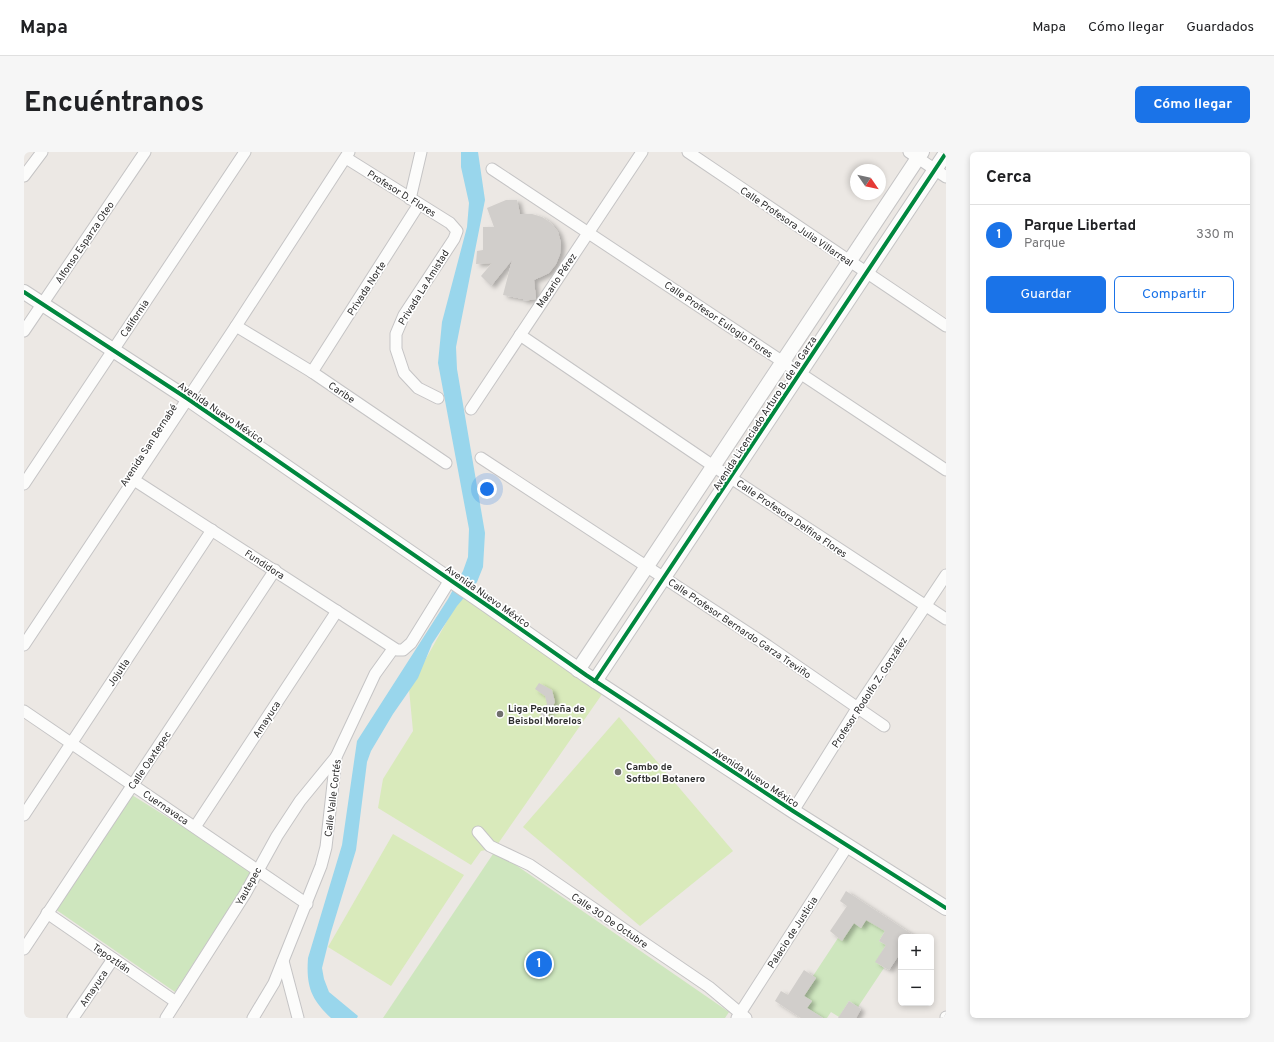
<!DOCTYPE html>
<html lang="es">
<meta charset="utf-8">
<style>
:root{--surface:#fff;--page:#f6f6f6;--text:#202124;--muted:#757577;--line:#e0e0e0;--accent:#1a73e8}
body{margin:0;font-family:Overpass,sans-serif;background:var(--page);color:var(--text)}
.controls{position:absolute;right:12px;bottom:12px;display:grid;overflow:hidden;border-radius:6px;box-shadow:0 2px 6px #0003}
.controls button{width:36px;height:36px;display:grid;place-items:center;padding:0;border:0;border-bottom:1px solid var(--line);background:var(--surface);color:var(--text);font:20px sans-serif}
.compass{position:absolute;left:826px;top:12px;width:36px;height:36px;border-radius:50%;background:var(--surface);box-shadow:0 2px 6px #0003;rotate:124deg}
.you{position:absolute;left:463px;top:337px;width:14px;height:14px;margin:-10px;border:3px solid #fff;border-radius:50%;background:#1a73e8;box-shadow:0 0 0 6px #1a73e833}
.badge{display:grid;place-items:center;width:26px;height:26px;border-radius:50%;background:var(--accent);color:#fff;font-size:13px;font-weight:700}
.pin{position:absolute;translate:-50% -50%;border:2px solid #fff;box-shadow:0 1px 4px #0006}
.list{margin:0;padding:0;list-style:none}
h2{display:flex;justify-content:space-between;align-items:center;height:52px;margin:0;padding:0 16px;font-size:17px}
h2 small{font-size:13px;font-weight:400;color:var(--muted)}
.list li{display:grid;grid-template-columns:26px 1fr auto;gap:12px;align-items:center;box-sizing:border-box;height:60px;padding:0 16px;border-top:1px solid var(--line)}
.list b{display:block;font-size:15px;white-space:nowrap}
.list p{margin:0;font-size:13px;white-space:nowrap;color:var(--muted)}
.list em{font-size:13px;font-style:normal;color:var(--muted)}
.actions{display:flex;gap:8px;padding:12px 16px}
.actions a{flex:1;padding:9px 0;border:1px solid var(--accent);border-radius:6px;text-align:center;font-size:14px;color:var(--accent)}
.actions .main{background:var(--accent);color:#fff}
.map{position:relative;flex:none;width:922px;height:866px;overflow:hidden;border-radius:6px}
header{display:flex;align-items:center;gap:24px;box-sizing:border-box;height:56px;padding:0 20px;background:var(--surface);border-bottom:1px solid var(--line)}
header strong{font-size:19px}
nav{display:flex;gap:22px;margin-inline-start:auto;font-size:14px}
.intro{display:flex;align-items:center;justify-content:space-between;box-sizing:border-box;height:96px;padding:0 24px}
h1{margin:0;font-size:28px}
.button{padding:10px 18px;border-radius:6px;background:var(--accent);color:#fff;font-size:14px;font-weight:700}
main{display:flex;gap:24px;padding:0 24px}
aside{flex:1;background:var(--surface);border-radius:6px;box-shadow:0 2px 6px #0003}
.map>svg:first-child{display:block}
</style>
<header>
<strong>Mapa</strong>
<nav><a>Mapa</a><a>Cómo llegar</a><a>Guardados</a></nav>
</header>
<div class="intro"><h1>Encuéntranos</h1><a class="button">Cómo llegar</a></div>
<main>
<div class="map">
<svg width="922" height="866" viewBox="0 0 922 866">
<defs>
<filter id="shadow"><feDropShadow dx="4" dy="2.5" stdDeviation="2" flood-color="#0004"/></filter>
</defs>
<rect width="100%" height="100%" fill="#ece8e4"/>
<g fill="#cee6be">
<polygon points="108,643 229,719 151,840 31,757"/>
<polygon points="469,702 486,709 705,860 701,866 359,866"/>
<polygon points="843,767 861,779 855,789 862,793 852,810 860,816 834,855 825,849 815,865 807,860 803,866 799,866 783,856 788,849 780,844 792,826 789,824 814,786 818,788 830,771 837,776"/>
</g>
<g fill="#d9eabb">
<polygon points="437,444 581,538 471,696 457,699 447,713 354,656 359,627 389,579 385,537"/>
<polygon points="595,565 709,699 616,774 499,675"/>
<polygon points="369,682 440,723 367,834 304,795"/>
</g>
<path fill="#99d6ec" d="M 437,0 L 454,0 L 461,48 L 432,195 L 433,217 L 461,381 L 459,415 L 453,430 L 433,454 L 408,492 L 394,526 L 369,562 L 347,599 L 343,610 L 332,698 L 307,780 L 298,816 L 300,827 L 305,840 L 334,864 L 333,866 L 307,866 C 287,847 282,834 284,806 L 318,693 L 333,589 L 424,447 L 439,419 L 444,405 L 445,377 L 414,211 L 418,170 L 443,75 L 445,51 L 437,15 Z"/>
<g fill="#d1cecb" filter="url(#shadow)">
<polygon points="482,48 493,48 496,62 508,62 518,65 527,71 534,80 537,91 536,102 532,112 525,121 510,128 512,147 499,149 499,147 479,143 488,108 467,134 457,124 468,111 452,112 453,99 459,98 459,75 470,75 463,56"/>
<polygon points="515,531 528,538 531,550 522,567 516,562 523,552 521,544 511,537"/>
<polygon points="822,739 892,785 877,785 877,800 865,818 851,810 862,793 855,789 861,779 842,768 837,776 830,771 818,789 806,779 823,754 816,749"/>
<polygon points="780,818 792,826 780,844 788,849 783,856 799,866 777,866 751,849 757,839 764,843"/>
<polygon points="825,849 837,857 832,866 814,866"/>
</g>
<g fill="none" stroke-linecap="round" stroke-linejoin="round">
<defs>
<g id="minor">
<polyline points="664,0 922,174"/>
<polyline points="885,0 922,25"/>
<polyline points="322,6 426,71 433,79 430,87 380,163 372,182 372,197 380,221 394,236 414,246"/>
<polyline points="468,17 922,318"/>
<polyline points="0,24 18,0"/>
<polyline points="386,47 397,0"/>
<polyline points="212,174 288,220 422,311"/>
<polyline points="0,179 121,0"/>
<polyline points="496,183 707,326 922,467"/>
<polyline points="288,220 395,52"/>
<polyline points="447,257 618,0"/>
<polyline points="457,306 744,494 860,574"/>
<polyline points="110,328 373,498 379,498 387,491 426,428"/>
<polyline points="0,332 221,0"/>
<polyline points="0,493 212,174 325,0"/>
<polyline points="0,559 283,752"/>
<polyline points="769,659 834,555 922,423"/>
<polyline points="0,663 188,378"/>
<polyline points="171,675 313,459"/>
<polyline points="454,680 466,694 506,713 685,835 722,866"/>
<polyline points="23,761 152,850"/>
<polyline points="0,797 251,418"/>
<polyline points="259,809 274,866"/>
<polyline points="49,866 89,807"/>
<polyline points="142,866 221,742 253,684 276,649 312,605"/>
<polyline points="229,866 250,831 297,714 302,695 312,605 351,522 369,497"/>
<polyline points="713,866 824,693"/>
<polyline points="922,866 922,865"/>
</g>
<g id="tertiary">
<polyline points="0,140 164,247 464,454 562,523 769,659 922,756"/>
<polyline points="554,518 898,0"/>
<polyline points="571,529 922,1"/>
</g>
</defs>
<use href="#minor" stroke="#c5c4c5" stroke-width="13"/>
<use href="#tertiary" stroke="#c5c4c5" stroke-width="16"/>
<use href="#minor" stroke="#fcfcfb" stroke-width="11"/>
<use href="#tertiary" stroke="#fcfcfb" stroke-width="14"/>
<defs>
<g id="cycleway">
<polyline points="0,140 164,247 464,454 562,523 769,659 922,756"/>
<polyline points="571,529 922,1"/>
</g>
</defs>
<use href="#cycleway" stroke="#fff" stroke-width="6"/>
<use href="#cycleway" stroke="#00873e" stroke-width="4"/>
</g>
<g fill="#706f6e" stroke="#fff" stroke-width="1.5">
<circle cx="476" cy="562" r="4"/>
<circle cx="594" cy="620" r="4"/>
</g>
<g text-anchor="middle" stroke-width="3.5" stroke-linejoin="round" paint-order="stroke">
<g font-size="10" fill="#2e2e2e" stroke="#fff">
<text transform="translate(378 41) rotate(32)" y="4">Profesor D. Flores</text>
<text transform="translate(773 74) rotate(34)" y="4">Calle Profesora Julia Villarreal</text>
<text transform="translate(60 90) rotate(-56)" y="4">Alfonso Esparza Oteo</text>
<text transform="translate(532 128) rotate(-56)" y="4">Macario Pérez</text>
<text transform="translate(399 135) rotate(-58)" y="4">Privada La Amistad</text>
<text transform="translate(342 136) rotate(-57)" y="4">Privada Norte</text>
<text transform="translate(110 166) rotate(-56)" y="4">California</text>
<text transform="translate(695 167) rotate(34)" y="4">Calle Profesor Eulogio Flores</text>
<text transform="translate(318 240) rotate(34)" y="4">Caribe</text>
<text transform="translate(197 260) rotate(34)" y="4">Avenida Nuevo México</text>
<text transform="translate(740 261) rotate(-57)" y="4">Avenida Licenciado Arturo B. de la Garza</text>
<text transform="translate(124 293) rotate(-57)" y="4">Avenida San Bernabé</text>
<text transform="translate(768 366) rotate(34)" y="4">Calle Profesora Delfina Flores</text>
<text transform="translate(241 412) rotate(33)" y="4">Fundidora</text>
<text transform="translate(464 444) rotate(35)" y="4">Avenida Nuevo México</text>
<text transform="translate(716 476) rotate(34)" y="4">Calle Profesor Bernardo Garza Treviño</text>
<text transform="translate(94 520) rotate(-56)" y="4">Jojutla</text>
<text transform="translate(845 540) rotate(-57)" y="4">Profesor Rodolfo Z. González</text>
<text transform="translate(242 567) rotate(-57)" y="4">Amayuca</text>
<text transform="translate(125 608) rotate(-56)" y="4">Calle Oaxtepec</text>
<text transform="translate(732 625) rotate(33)" y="4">Avenida Nuevo México</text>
<text transform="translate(308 646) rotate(-83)" y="4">Calle Valle Cortés</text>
<text transform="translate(142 655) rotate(34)" y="4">Cuernavaca</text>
<text transform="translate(224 734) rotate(-61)" y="4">Yautepec</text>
<text transform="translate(586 768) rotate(34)" y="4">Calle 30 De Octubre</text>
<text transform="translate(768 780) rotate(-57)" y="4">Palacio de Justicia</text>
<text transform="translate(88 806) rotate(35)" y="4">Tepoztlán</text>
<text transform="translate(69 836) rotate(-56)" y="4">Amayuca</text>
</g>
<g font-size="10" font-weight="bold" fill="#2e2e2e" stroke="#fff" text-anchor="start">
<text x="484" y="560">Liga Pequeña de<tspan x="484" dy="12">Beisbol Morelos</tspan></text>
<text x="602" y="618">Cambo de<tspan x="602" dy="12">Softbol Botanero</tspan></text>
</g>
</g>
</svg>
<div class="controls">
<button>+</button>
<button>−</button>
</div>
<svg class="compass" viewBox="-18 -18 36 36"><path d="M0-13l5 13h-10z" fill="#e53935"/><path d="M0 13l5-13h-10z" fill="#757577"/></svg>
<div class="you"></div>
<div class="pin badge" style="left:515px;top:812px">1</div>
</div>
<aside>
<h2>Cerca<small></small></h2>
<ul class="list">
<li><span class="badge">1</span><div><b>Parque Libertad</b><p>Parque</p></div><em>330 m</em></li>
</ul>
<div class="actions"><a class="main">Guardar</a><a>Compartir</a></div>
</aside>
</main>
